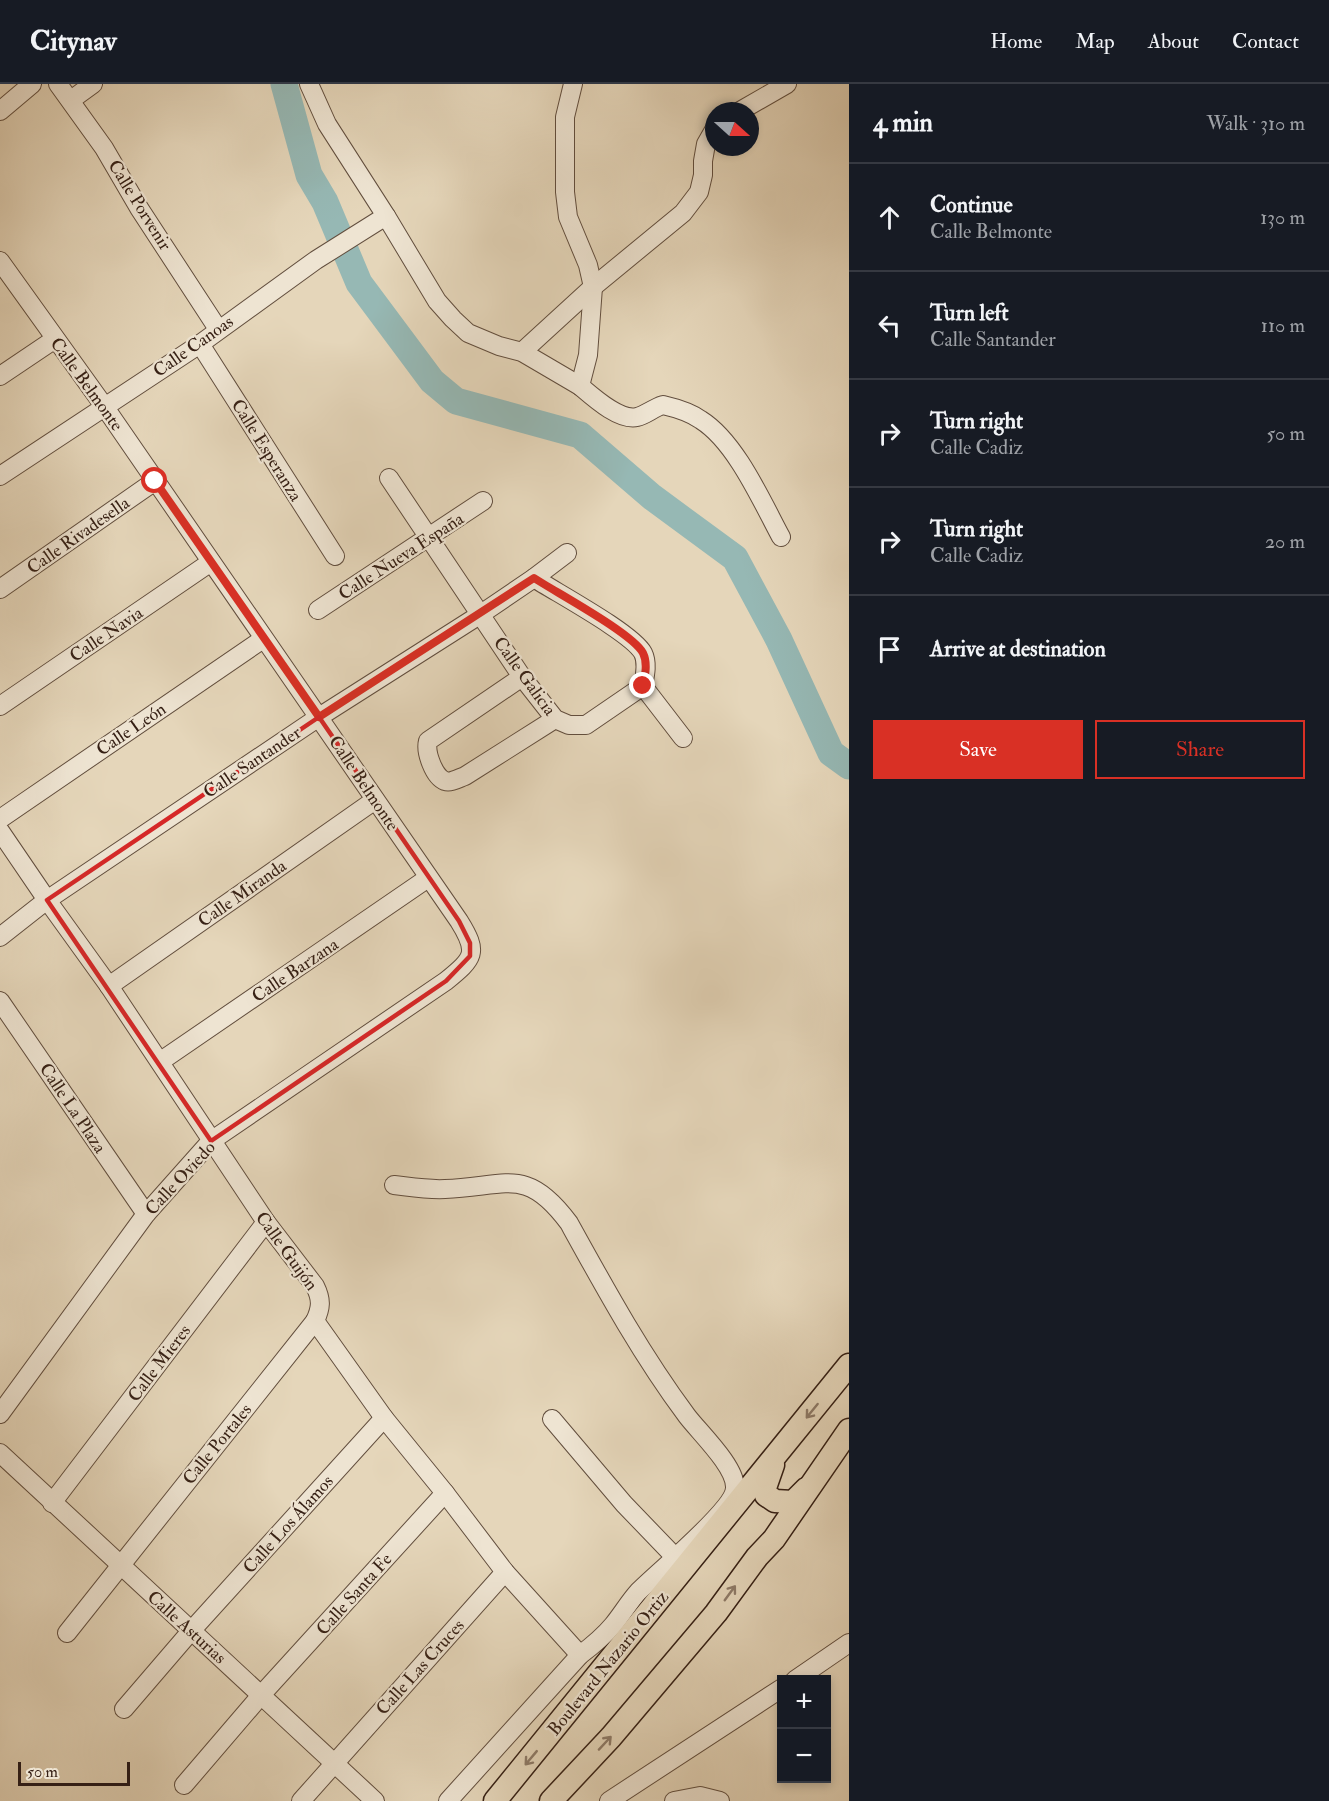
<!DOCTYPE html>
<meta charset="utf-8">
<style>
:root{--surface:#171b24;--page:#20242c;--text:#f1f3f6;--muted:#9ea1a6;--line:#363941;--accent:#d93025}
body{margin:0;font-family:"IM FELL Double Pica",serif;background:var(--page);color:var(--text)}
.controls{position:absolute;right:18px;bottom:18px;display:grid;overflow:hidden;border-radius:0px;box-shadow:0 3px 9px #0003}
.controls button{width:54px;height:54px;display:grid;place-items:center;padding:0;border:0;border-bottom:2px solid var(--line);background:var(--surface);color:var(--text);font:30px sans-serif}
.compass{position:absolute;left:705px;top:18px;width:54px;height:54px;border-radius:50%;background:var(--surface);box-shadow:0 3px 9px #0003;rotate:111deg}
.scale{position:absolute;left:18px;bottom:15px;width:112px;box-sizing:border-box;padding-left:6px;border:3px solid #362015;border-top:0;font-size:16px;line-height:21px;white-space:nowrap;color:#362015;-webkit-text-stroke:4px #eee4d2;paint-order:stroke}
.stop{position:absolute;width:18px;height:18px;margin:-14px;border:4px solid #d93025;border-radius:50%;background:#fff}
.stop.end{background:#d93025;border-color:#fff;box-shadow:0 2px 6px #0008}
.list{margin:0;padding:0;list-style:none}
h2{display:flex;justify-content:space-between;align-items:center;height:78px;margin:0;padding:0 24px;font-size:26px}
h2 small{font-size:20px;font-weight:400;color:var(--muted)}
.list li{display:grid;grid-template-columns:39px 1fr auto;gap:18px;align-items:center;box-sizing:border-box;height:108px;padding:0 24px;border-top:2px solid var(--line)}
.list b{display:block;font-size:22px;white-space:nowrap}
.list p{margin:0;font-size:20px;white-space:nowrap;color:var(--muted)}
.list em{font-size:20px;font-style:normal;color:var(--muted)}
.actions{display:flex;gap:12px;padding:18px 24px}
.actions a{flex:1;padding:14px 0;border:2px solid var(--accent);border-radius:0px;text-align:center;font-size:21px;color:var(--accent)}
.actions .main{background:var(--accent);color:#fff}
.icon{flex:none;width:33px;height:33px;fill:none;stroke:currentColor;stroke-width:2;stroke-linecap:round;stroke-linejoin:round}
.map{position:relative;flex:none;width:849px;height:1717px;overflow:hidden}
header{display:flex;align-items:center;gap:36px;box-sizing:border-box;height:84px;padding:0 30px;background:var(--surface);border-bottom:2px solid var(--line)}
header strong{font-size:28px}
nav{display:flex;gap:33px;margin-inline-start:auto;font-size:21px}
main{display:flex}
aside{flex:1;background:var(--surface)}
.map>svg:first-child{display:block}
</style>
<header>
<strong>Citynav</strong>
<nav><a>Home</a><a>Map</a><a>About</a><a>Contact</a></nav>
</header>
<main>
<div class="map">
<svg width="849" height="1717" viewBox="0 0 849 1717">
<rect width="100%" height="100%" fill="#e5d6ba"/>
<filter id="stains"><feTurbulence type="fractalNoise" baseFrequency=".00333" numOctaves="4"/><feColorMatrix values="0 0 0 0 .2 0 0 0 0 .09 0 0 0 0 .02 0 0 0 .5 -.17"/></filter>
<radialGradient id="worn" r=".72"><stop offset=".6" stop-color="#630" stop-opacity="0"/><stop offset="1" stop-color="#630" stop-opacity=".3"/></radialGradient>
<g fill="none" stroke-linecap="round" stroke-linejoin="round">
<polyline stroke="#96b8b4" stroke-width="27" points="284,0 309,91 325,118 359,199 432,297 456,317 580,351 652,413 735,474 779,556 831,669 849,682"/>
<defs>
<g id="minor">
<polyline points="58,0 104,64 139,124 218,245"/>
<polyline points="309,0 327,40 386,132 437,217 453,235 468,249 499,262 522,268 580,302"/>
<path d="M 573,0 L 565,33 L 565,108 L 568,133 L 588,181 L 593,203 L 588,271 L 580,302 C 593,313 619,337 637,333 C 646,331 653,324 663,321 C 676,324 690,328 701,336 C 736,358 762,418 781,453"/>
<polyline points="71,16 93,0"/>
<polyline points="0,27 32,0"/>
<polyline points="740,27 787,0"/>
<path d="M 0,177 L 104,322 L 459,837 C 479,869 474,874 446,897 L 211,1057 L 146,1130 L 0,1330"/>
<polyline points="200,260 335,472"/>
<polyline points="522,268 593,203 683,129 699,108 703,91 703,77 706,60 714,46"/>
<polyline points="0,292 55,255"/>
<polyline points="0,392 200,260 316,176 386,132"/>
<polyline points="389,394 522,593 555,635 569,641 586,641 643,602"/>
<path d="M 534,494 C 557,509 632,549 643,569 C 648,579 645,592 643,602 L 683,654"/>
<polyline points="0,505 155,397"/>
<polyline points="318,526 483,417"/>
<path d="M 522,593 L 428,657 C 425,668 434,693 445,697 C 451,699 459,694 465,692 L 555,635"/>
<polyline points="0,622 211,478"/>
<polyline points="0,735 263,555"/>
<path d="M 0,747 L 47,816 L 109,902 L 266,1138 L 315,1202 C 322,1216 321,1224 315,1237 L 384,1334 L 445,1409 L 505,1488 L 580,1571"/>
<polyline points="0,853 47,816 319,633 481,530 534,494 567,469"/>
<polyline points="109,902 375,716"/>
<polyline points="0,917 146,1130"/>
<polyline points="161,977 428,794"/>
<path d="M 394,1101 C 411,1103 428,1106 445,1105 C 506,1103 526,1081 569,1139 C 606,1206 641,1270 687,1332 C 700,1349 735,1382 735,1403 C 736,1425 656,1489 638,1508 C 629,1518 622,1530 613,1541 C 603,1553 592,1562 580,1571 L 448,1717"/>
<polyline points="552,1335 624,1420 675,1473"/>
<polyline points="0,1369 375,1717"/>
<polyline points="52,1419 266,1138"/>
<polyline points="67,1549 315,1237"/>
<polyline points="795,1596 849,1559"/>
<polyline points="124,1625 191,1547 384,1334"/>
<polyline points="184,1701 262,1610 445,1409"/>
<polyline points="301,1717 505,1488"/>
<polyline points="609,1717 782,1604"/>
<polyline points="674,1717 700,1712 720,1717"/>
</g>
<g id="major">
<polyline points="773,1381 765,1404 766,1411 775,1417 793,1418 806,1405"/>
<polyline points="495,1717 849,1281"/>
<polyline points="551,1717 611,1653 716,1529 757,1473 774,1455 849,1346"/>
</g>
</defs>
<use href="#minor" stroke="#624e3e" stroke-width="20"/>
<use href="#major" stroke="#362015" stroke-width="25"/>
<use href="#minor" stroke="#eee4d2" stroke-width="18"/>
<use href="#major" stroke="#e5d6ba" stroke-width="22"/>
</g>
<defs><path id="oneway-shaft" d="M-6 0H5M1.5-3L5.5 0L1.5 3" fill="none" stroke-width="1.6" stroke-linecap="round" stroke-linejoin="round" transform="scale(1.5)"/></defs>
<g stroke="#8e7b68">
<use href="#oneway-shaft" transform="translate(812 1327) rotate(129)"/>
<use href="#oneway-shaft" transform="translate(730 1509) rotate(-54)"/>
<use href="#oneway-shaft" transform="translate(605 1659) rotate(-47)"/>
<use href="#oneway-shaft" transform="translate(531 1674) rotate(130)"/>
</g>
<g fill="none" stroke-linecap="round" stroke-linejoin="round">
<path stroke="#d93025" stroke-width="8" d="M 155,397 L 319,633 L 534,494 C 557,509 632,549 643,569 C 648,579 645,592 643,602"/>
</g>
<path fill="none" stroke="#d62828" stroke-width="4.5" stroke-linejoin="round" d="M 319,633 L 459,837 L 470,859 L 470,872 L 446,897 L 211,1057 L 47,816 Z"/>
<g text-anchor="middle" stroke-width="4.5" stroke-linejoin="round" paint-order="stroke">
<g font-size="18" fill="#362015" stroke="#eee4d2">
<text transform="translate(140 121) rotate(58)" y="6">Calle Porvenir</text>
<text transform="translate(193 262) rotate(-35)" y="6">Calle Canoas</text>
<text transform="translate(87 300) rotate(54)" y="6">Calle Belmonte</text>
<text transform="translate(267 366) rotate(58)" y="6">Calle Esperanza</text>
<text transform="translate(78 451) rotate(-35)" y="6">Calle Rivadesella</text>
<text transform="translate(401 472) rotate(-33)" y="6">Calle Nueva España</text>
<text transform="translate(106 550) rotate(-34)" y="6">Calle Navia</text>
<text transform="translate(525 592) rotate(54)" y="6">Calle Galicia</text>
<text transform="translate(131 645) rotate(-34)" y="6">Calle León</text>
<text transform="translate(252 678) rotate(-34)" y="6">Calle Santander</text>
<text transform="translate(364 699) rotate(56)" y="6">Calle Belmonte</text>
<text transform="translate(242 809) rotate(-35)" y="6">Calle Miranda</text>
<text transform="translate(295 886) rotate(-34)" y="6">Calle Barzana</text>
<text transform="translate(73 1024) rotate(56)" y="6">Calle La Plaza</text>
<text transform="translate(180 1094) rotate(-47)" y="6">Calle Oviedo</text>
<text transform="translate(287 1167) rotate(54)" y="6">Calle Guijón</text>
<text transform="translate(159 1279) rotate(-53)" y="6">Calle Mieres</text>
<text transform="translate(217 1360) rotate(-51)" y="6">Calle Portales</text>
<text transform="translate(288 1440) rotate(-48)" y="6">Calle Los Álamos</text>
<text transform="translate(354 1510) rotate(-48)" y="6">Calle Santa Fe</text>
<text transform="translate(187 1543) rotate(42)" y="6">Calle Asturias</text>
<text transform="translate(608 1579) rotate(-51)" y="6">Boulevard Nazario Ortiz</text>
<text transform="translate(420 1583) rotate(-48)" y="6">Calle Las Cruces</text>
</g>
</g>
<rect width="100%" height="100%" filter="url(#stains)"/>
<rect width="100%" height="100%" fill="url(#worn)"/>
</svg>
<div class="controls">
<button>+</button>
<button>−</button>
</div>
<svg class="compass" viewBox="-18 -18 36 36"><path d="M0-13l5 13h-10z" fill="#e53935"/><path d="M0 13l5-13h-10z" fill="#9ea1a6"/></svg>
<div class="scale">50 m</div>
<div class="stop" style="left:155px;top:397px"></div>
<div class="stop end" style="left:643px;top:602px"></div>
</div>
<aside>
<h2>4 min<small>Walk · 310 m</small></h2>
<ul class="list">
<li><svg class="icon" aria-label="ahead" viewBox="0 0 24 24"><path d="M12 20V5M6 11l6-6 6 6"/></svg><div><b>Continue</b><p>Calle Belmonte</p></div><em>130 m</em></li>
<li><svg class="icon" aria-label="left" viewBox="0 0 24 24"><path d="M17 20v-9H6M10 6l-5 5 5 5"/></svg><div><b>Turn left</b><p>Calle Santander</p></div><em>110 m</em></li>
<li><svg class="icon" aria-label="right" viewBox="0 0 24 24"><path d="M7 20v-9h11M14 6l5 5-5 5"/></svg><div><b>Turn right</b><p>Calle Cadiz</p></div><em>50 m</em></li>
<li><svg class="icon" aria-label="right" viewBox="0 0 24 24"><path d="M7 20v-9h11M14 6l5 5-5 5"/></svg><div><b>Turn right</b><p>Calle Cadiz</p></div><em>20 m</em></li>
<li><svg class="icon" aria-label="arrive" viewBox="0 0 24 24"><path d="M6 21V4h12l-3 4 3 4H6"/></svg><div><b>Arrive at destination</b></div></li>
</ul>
<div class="actions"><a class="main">Save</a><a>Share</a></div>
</aside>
</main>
